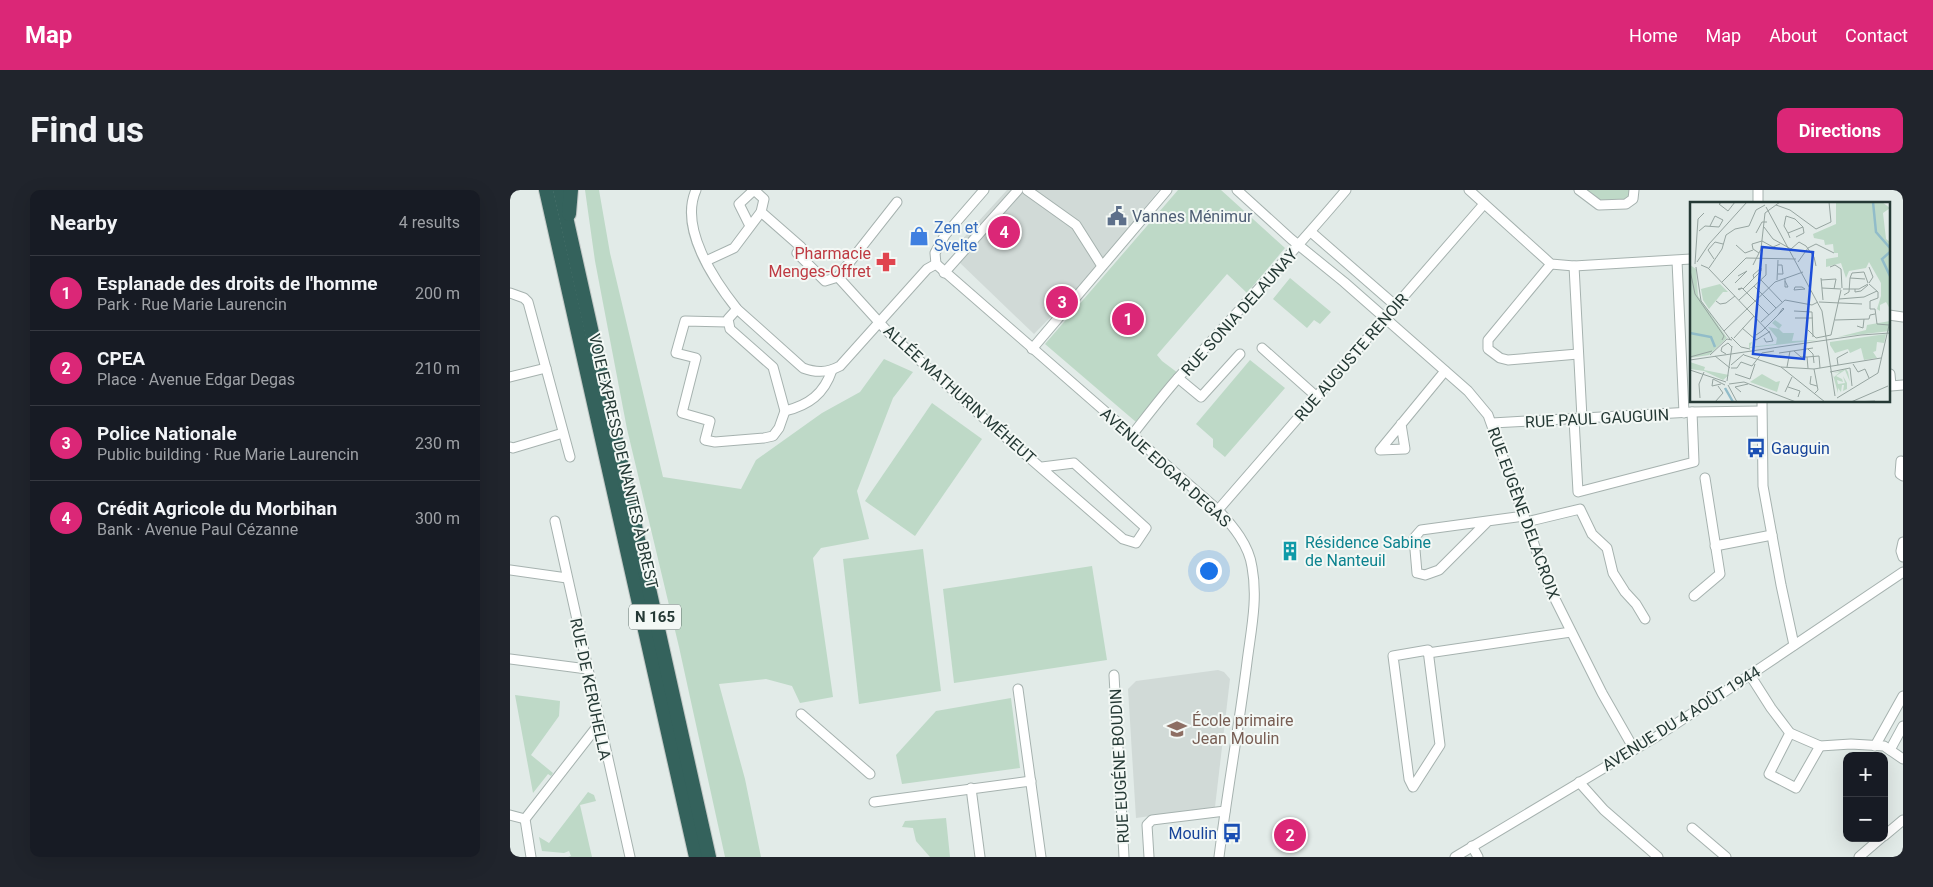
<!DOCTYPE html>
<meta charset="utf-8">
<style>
:root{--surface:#171b24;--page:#20242c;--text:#f1f3f6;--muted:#9ea1a6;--line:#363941;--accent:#db2777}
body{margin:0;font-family:Roboto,sans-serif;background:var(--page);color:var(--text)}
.controls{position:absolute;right:15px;bottom:15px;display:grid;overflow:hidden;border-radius:10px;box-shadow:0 5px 20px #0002}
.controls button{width:45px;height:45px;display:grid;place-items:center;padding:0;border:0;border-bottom:1px solid var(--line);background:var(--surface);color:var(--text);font:25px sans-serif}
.you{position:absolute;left:698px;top:380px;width:18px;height:18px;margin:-12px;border:4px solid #fff;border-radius:50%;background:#1a73e8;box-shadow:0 0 0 8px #1a73e833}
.badge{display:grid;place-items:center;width:32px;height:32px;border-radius:50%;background:var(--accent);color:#fff;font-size:16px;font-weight:700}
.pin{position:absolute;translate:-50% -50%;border:2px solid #fff;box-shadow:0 1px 5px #0006}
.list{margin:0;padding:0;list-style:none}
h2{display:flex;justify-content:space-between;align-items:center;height:65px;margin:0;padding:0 20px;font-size:21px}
h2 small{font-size:16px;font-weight:400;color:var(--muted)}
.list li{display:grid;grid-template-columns:32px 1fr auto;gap:15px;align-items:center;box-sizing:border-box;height:75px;padding:0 20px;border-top:1px solid var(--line)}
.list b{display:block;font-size:19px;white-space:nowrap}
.list p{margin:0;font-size:16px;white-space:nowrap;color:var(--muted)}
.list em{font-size:16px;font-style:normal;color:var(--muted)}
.map{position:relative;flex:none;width:1393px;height:667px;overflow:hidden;border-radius:10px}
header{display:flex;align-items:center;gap:30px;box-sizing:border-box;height:70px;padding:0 25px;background:var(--accent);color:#fff}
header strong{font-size:24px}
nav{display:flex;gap:28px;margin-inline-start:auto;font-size:18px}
.intro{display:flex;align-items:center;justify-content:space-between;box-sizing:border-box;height:120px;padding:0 30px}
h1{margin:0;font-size:35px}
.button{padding:12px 22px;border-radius:10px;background:var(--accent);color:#fff;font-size:18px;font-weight:700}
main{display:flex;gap:30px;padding:0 30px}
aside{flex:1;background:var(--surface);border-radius:10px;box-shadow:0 5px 20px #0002}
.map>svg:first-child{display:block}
</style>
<header>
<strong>Map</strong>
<nav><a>Home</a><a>Map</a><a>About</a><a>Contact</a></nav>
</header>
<div class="intro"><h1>Find us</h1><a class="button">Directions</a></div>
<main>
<aside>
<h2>Nearby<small>4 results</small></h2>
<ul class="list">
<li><span class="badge">1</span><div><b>Esplanade des droits de l'homme</b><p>Park · Rue Marie Laurencin</p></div><em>200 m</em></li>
<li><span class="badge">2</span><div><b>CPEA</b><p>Place · Avenue Edgar Degas</p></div><em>210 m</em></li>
<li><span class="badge">3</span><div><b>Police Nationale</b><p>Public building · Rue Marie Laurencin</p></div><em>230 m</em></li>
<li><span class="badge">4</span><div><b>Crédit Agricole du Morbihan</b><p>Bank · Avenue Paul Cézanne</p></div><em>300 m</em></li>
</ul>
</aside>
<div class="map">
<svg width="1393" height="667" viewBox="0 0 1393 667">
<rect width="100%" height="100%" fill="#e2ebe8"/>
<g fill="#d1dad7">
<polygon points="497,0 649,0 574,93 524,144 449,72 447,55"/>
<polygon points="708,480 714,482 720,489 705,617 626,628 618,499 626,491"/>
</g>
<g fill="#bed9c7">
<polygon points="75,0 89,0 100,63 153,287 231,299 246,270 312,223 350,202 374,169 403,182 383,208 347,301 359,349 311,358 303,368 323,507 290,513 282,496 256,489 209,494 235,589 251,667 215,667 169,457 117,239 85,71"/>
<polygon points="668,0 711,0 775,58 737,103 717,84 647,165 652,171 668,183 626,232 535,154"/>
<polygon points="1073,0 1120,0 1121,6 1116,11 1091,13"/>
<polygon points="780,88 821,122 810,134 804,130 797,138 763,109"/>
<polygon points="740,170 775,198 715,267 703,257 703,249 686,234"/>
<polygon points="422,213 472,249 405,346 355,311"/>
<polygon points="413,359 431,501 349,514 333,369"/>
<polygon points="582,376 597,470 444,493 433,399"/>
<polygon points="5,505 50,511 49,526 21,565 43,583 41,586 38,584 23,603"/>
<polygon points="501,508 510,578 392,594 386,565 426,521"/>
<polygon points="78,602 84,605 86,611 70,615 82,667 58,667 61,666 59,661 54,663 32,661 29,647 39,653"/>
<polygon points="436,628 440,667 420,667 406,651 403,638 392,637 395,631"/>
</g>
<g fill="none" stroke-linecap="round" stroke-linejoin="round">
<defs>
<g id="minor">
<path d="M 186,0 C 169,38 204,90 227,119 L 293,178 C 306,183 317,183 330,176 L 417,79 L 426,74"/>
<polyline points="517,0 566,35 592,76"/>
<polyline points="727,0 781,49 834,92 958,201 978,225 1040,399 1092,503 1124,559"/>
<polyline points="959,0 1041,74 1064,76 1181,69"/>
<polyline points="1069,0 1089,15 1116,14 1123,9 1124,0"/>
<polyline points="1248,0 1248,14"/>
<polyline points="251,22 291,57 287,63 315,91 328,87"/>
<polyline points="801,42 886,116"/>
<polyline points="196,71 224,58 251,22 254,9 244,0 229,14 240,36"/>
<polyline points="1167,71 1174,223"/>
<path d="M 426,74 L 708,320 C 723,336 739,355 742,377 C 748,409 741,440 737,472 C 729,537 717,602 709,667"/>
<polyline points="426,74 425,63 435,45 474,0"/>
<polyline points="1041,74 978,150 978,159 990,168 998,170 1068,164"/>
<polyline points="1064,76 1072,228"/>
<polyline points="434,83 508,0"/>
<polyline points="328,87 378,142 478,232 613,349 626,353 636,338 564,273 532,277"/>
<polyline points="328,87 387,12"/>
<polyline points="0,103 14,108 18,112 60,267"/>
<polyline points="1379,125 1393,127"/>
<polyline points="217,132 175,131 166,163 186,168 172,223 200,231 195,250 205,252 254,248 263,246 269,238 275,221 263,177 220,139 218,129 227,119"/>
<polyline points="752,158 807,207"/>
<polyline points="522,159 657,0"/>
<polyline points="1380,184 1381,196 1393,195"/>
<polyline points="0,187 36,178"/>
<polyline points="668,188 691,207 730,164"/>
<polyline points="1252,211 1253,296 1271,395 1284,455"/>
<path d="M 275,221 C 299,215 314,204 322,180"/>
<polyline points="1064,229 1068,302 1184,272 1182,222"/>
<polyline points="982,233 1182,222 1251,221"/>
<polyline points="891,234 895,259 870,260 935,181"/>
<path d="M 622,245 C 637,226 652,206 668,188 C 724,125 782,64 836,0"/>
<polyline points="0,257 3,258 53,243"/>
<polyline points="1391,271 1390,284 1393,286"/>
<polyline points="708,320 974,14"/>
<polyline points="45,331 120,667"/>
<polyline points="978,331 929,380 915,385 907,383 904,348 911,340 1014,326"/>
<polyline points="1016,332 1070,319 1082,344 1097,358 1103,383 1115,402 1126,414 1135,429"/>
<polyline points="1393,352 1391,361 1393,367"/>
<polyline points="1205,356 1262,345"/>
<polyline points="0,380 57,388"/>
<polyline points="1184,406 1210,384 1195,288"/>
<polygon points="918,460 930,555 903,597 899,589 883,466"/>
<polyline points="918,463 1061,442"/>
<polyline points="0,469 77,479"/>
<polyline points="604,485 614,667"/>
<polyline points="1240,485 1261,518 1280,543 1310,556 1341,554 1374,556 1393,569"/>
<polyline points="508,499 531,667"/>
<polyline points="291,524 360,584"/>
<polyline points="1280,543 1259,584 1286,598 1310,556"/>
<polyline points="1365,556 1393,506"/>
<polyline points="1380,560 1393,536"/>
<polyline points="1069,592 1094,620 1148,667"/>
<polyline points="461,598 470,667"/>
<polyline points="364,612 521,591"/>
<polyline points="0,625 15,629"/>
<polyline points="1182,638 1216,667"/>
<polyline points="1374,646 1393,630"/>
<polyline points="962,656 968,667"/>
<polyline points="21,667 15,629 89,534"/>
<polyline points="639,667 637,635 642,630 715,621"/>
<polyline points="945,667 1149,545 1240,485 1393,382"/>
<polyline points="1349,667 1371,648"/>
</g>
<g id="highway">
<polyline points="36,0 186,667"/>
<polyline points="50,0 199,667"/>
<polyline points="59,24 61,0"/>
</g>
</defs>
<use href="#minor" stroke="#a6b2af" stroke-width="11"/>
<use href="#highway" stroke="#c2c8c6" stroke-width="16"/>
<use href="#minor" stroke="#fff" stroke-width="9"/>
<use href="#highway" stroke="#34625c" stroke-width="14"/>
</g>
<defs>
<symbol id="civic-bare" viewBox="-9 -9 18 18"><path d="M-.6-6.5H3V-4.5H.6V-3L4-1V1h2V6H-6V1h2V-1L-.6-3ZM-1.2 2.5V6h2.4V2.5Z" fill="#5c6f8a" stroke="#f3f8f5" stroke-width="2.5" paint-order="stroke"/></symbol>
<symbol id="shop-bare" viewBox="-9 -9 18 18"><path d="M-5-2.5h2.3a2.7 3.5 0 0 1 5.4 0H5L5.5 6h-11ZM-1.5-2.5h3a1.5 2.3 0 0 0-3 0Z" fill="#3f7fe0" stroke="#f3f8f5" stroke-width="2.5" paint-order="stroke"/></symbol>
<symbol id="pharmacy-bare" viewBox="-9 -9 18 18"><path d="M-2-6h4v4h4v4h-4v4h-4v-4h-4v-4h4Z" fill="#e0444e" stroke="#f3f8f5" stroke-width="2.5" paint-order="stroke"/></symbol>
<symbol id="bus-bare" viewBox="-9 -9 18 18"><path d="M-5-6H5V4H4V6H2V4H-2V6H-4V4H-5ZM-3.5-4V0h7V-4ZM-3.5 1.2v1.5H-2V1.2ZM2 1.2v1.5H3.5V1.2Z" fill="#1a4fb4" stroke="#f3f8f5" stroke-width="2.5" paint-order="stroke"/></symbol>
<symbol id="building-bare" viewBox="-9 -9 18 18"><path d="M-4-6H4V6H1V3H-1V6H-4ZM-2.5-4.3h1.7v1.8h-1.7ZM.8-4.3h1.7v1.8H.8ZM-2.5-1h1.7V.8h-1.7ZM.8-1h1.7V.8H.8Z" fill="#0f9aa8" stroke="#f3f8f5" stroke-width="2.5" paint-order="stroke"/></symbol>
<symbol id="school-bare" viewBox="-9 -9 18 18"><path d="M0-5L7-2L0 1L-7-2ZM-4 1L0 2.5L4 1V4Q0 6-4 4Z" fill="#8d6e63" stroke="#f3f8f5" stroke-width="2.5" paint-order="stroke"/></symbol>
</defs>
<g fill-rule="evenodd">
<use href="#civic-bare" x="593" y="12" width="28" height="28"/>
<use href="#shop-bare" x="395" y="32" width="28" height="28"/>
<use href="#pharmacy-bare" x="362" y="58" width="28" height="28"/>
<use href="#bus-bare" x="1232" y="244" width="28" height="28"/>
<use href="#building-bare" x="766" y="347" width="28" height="28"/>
<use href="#school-bare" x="653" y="525" width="28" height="28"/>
<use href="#bus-bare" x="708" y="629" width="28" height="28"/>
</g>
<g text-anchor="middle" stroke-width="4" stroke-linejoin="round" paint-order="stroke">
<rect fill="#f3f8f5" stroke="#63726f" stroke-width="1" x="119" y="414.5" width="52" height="25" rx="4"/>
<g font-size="15" font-weight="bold" fill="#253935">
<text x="145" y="432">N 165</text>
</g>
<g font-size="16" fill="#4e5e75" stroke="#f3f8f5" text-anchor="start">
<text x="622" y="32">Vannes Ménimur</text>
</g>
<g font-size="16" fill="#366cbe" stroke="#f3f8f5" text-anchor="start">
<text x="424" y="43">Zen et<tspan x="424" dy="18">Svelte</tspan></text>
</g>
<g font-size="16" fill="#be3a42" stroke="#f3f8f5" text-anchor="end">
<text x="361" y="69">Pharmacie<tspan x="361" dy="18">Menges-Offret</tspan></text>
</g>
<g font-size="16" fill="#253935" stroke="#f3f8f5">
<text transform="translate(729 122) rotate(-48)" y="6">RUE SONIA DELAUNAY</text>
<text transform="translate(841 167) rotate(-49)" y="6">RUE AUGUSTE RENOIR</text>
<text transform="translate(450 204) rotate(42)" y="6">ALLÉE MATHURIN MÉHEUT</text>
<text transform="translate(1087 228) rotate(-3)" y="6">RUE PAUL GAUGUIN</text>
<text transform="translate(114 271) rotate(77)" y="6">VOIE EXPRESS DE NANTES À BREST</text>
<text transform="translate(656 277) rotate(42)" y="6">AVENUE EDGAR DEGAS</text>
<text transform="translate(1014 323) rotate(70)" y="6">RUE EUGÈNE DELACROIX</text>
<text transform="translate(81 499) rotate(78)" y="6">RUE DE KERUHELLA</text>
<text transform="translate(1171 528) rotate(-32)" y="6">AVENUE DU 4 AOÛT 1944</text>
<text transform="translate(609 576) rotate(-93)" y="6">RUE EUGÉNE BOUDIN</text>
</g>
<g font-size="16" fill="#164399" stroke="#f3f8f5" text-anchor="start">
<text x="1261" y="264">Gauguin</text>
<text x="707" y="649" text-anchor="end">Moulin</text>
</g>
<g font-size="16" fill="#0d838f" stroke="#f3f8f5" text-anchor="start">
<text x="795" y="358">Résidence Sabine<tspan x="795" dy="18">de Nanteuil</tspan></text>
</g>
<g font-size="16" fill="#785e54" stroke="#f3f8f5" text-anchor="start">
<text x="682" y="536">École primaire<tspan x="682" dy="18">Jean Moulin</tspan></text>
</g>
</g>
<g transform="translate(1180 12)">
<rect width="200" height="200" fill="#e2ebe8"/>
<path d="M 146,0 L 192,0 L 200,6 L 193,11 L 196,37 L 200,40 L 200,107 L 196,100 L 190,103 L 190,109 L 187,107 L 191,94 L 191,81 L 179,60 L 176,66 L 159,69 L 156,76 L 151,61 L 136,65 L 136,57 L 148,55 L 148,51 L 144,51 L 143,42 L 135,43 L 134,38 L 124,36 L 123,32 L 146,22 ZM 0,63 L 6,67 L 8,94 L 37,136 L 19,153 L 0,156 ZM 30,82 L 38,90 L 33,90 L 19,107 L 13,98 L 11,87 ZM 85,118 L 92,123 L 89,127 L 93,131 L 104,131 L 102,139 L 128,138 L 59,146 L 59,141 L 62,140 L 60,145 L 86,142 L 87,136 L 78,125 L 89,127 L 82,121 ZM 200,119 L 200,129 L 148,135 L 176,128 L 177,123 ZM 196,132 L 194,141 L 187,140 L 186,149 L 183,150 L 187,156 L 174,158 L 171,146 L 160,151 L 158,147 L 145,151 L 140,143 L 140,140 ZM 0,160 L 15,165 L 14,168 L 39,173 L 33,178 L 14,169 L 0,167 ZM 156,167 L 158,170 L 160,180 L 155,168 L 146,174 L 152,177 L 153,180 L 147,178 L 148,182 L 155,181 L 153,174 L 157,181 L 157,187 L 153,189 L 154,183 L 152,183 L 151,190 L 148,186 L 148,191 L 143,173 L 144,175 L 150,170 L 143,171 ZM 72,172 L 86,180 L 90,179 L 87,190 L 60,180 Z" fill="#bed9c7"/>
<path fill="none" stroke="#91bcc9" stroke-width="2.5" d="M 183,0 L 186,30 L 200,46M 200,50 L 192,57 L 200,74M 0,131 L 21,135 L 25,145M 35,186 L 43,200"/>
<path fill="none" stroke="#96a4a0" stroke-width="1" d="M 32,0 L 29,2 L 38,9 L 45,0M 86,3 L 100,8 L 126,27 L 141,20 L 139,0M 76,5 L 132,109 L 145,194M 74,25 L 83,37 L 101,47M 9,29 L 15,24 L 29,25 L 33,18 L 25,14 L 20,24M 66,31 L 72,20 L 77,20M 98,31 L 113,25 L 105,17 L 96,14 L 94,24 L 98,31 L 100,36M 106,35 L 114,31 L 113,25M 72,39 L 83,45 L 90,42M 46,43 L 55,51 L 63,48M 101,47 L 109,40 L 116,44 L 124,55 L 126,64M 69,51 L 63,47 L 62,42 L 72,39M 24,57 L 18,48 L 25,40 L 33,42M 7,60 L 19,42 L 57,0M 108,60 L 118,46 L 126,42 L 144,51M 5,62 L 8,17 L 14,11M 11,63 L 18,66 L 79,130 L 66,138 L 52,126M 63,63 L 71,47 L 75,11 L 90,0M 6,65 L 11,99 L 40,137M 140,65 L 145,63 L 151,67 L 152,86M 19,66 L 32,47 L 36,33 L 45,27 L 59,24 L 66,8 L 75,3M 0,68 L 5,92 L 34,134 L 32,138M 88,72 L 93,72 L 92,63 L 88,63M 131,76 L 133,98M 95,77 L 95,85 L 98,85 L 95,79M 175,77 L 160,76 L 162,71 L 174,70 L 178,81M 71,78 L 92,100M 87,78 L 88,58M 131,78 L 146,77 L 144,87M 32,80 L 56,56 L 106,57M 45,81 L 57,69 L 48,74M 179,81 L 183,75 L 179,65M 179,82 L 188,90 L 188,96 L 180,99 L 180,107 L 185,107 L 187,122 L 199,123M 64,84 L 86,106M 105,85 L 112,85 L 115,87 L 104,88 ZM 52,86 L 48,87 L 49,88 L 52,86 L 79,113M 132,86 L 151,87M 53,87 L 71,69 L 71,66 L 63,73 L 64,76M 153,87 L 169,87 L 178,82M 165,87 L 165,90 L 171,89 L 178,83M 154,93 L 159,90 L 160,76M 149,97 L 174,95 L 187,89M 49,98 L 76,73 L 76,62M 26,99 L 30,102 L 36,101 L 45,94M 129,100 L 172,102M 104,109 L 122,110 L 123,135M 105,116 L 123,116M 145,118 L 179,117 L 180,113 L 185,112M 71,120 L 95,98 L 122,103 L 128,100M 167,124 L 173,126 L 174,117M 118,128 L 126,136 L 141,133 L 151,88M 34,129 L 85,80 L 113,70M 66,133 L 72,129 L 94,107 L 93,106 L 88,113M 41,135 L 51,145 L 60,147M 44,136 L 64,114M 74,136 L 76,140 L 83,139 L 79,129M 118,147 L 123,152 L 124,161M 104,149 L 111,155 L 117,155M 89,151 L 123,146M 36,152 L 31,149 L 32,145 L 38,141 L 42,145M 20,153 L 37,137 L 42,138M 54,153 L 91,165 L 124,167 L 191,156M 25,154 L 40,166M 0,155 L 22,149M 0,158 L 171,133 L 200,131M 163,162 L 168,170 L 175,167 L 179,176M 41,163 L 54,152M 148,163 L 147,156 L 158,150M 91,165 L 135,200M 97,165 L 100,149M 41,166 L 47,166 L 51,160 L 62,164 L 72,151 L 84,149M 118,166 L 117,155 L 129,154 L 130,166M 124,167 L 128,188 L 124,192M 0,168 L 36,180M 140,170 L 160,166 L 162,184M 45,172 L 60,177 L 65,162M 121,174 L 120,182 L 127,184M 37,179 L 42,144M 31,182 L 22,184 L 23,177 L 35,183M 39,182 L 54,180 L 106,200M 38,183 L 47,200M 98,185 L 110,189 L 108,195M 51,190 L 45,185 L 58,182M 95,190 L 102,175M 10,196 L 9,182 L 14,170M 147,196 L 188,171 L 200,119M 25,200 L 33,191 L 28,184M 161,200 L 198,184M 165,200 L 185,199"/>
<path fill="#1d4ed8" fill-opacity="0.15" stroke="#1d4ed8" stroke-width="2.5" d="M 72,45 L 123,50 L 114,157 L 63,152 Z"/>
<rect width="200" height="200" fill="none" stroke="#253935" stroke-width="2.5"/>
</g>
</svg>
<div class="controls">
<button>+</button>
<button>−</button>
</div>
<div class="you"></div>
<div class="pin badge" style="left:618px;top:129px">1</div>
<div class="pin badge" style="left:780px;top:645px">2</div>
<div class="pin badge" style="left:552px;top:112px">3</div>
<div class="pin badge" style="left:494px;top:42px">4</div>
</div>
</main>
